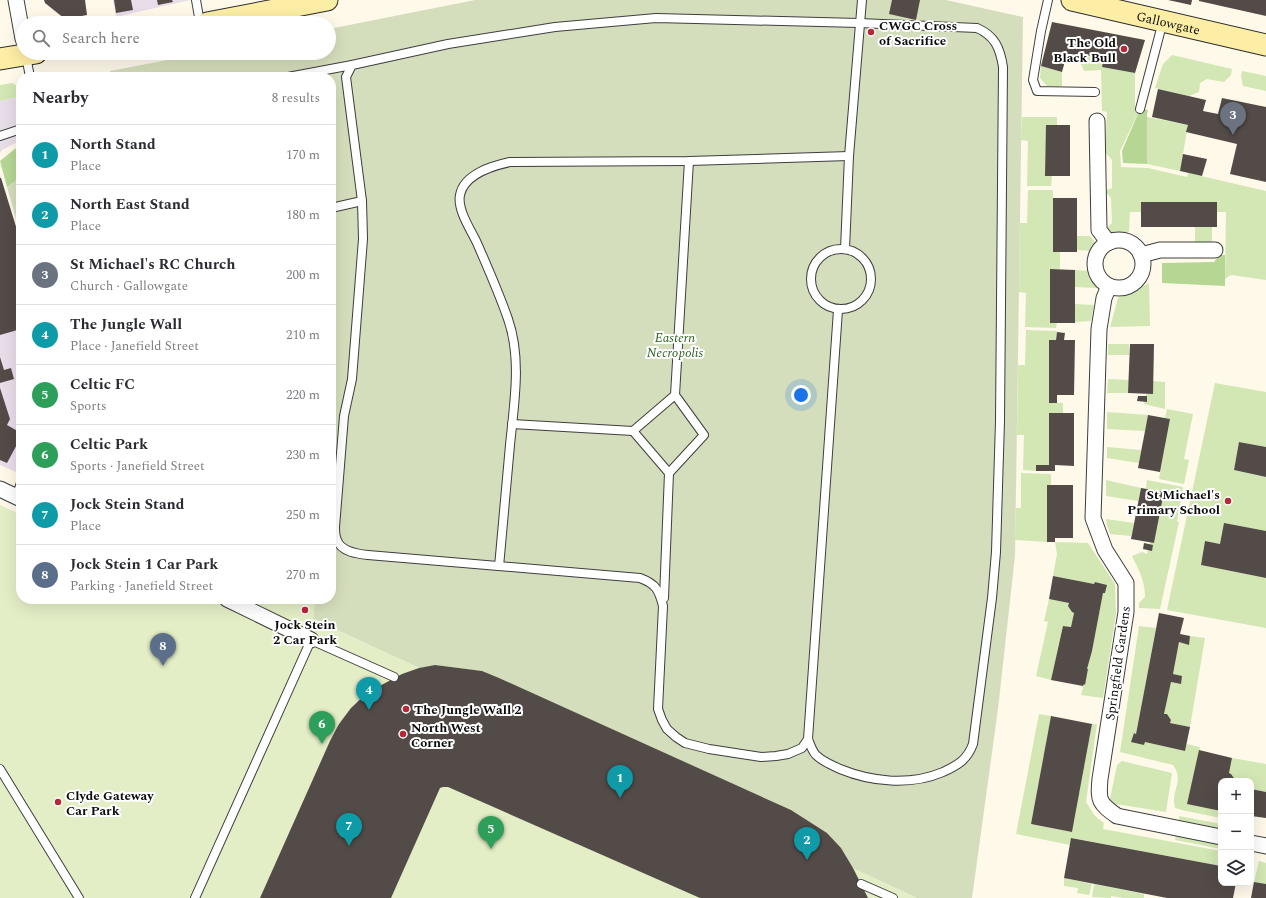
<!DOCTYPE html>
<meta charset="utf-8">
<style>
:root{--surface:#fff;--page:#f2f2f3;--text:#2b2b33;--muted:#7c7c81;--line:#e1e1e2;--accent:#b62737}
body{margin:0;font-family:Spectral,serif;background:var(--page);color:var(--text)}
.controls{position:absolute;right:12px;bottom:12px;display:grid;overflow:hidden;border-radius:8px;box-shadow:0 4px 16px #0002}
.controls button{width:36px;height:36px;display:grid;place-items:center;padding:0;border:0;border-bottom:1px solid var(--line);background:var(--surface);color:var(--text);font:20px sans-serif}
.you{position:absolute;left:801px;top:395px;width:14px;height:14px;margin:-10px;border:3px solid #fff;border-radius:50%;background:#1a73e8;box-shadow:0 0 0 6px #1a73e833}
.badge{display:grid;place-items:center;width:26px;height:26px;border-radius:50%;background:var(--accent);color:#fff;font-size:13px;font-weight:700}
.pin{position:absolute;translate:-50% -33px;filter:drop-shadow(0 1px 2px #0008)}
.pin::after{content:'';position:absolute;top:21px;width:14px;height:12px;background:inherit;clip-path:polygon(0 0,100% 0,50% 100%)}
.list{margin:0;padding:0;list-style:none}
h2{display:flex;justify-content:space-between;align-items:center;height:52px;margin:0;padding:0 16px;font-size:17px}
h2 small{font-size:13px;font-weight:400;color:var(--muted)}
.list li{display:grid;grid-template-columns:26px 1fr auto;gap:12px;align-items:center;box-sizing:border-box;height:60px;padding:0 16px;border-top:1px solid var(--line)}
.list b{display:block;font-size:15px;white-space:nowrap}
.list p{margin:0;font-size:13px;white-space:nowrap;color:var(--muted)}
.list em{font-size:13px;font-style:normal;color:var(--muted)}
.icon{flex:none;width:22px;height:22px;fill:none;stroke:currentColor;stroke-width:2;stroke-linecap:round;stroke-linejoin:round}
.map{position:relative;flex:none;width:1266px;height:898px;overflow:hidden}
.search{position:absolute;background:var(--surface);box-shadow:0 4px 16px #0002;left:16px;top:16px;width:320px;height:44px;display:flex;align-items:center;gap:10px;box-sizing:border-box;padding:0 14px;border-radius:22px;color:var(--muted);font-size:15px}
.panel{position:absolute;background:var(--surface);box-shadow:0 4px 16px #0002;left:16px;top:72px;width:320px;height:532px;border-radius:16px}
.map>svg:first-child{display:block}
</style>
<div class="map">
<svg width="1266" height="898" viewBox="0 0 1266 898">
<rect width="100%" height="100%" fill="#fef9e9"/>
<g fill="#e8deea">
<polygon points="113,0 190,0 116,17"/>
<polygon points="21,96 21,140 2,150 0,153 0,101"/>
<polygon points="0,174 21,243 21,474 0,465"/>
</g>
<g fill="#d2e7b4">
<polygon points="1077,55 1104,57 1102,67 1135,73 1135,107 1140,109 1120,151 1121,167 1148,168 1187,177 1188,173 1266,191 1266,280 1231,275 1225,279 1226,212 1217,212 1216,202 1141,202 1141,212 1130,212 1129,232 1104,235 1105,229 1112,223 1111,198 1105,191 1112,188 1112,160 1105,152 1107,112 1102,111 1101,70 1084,71"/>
<polygon points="1172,55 1232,69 1231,75 1224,82 1207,79 1200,83 1199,92 1189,96 1155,88 1163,64"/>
<polygon points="1041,66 1062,72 1062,86 1047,86 1040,78"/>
<polygon points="1242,71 1266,76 1266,91 1243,86 1241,76"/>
<polygon points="12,83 21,88 21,96 0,101 0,85"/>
<polygon points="1022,117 1057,117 1057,125 1045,176 1052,176 1051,186 1027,186 1028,141 1021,140"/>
<polygon points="1147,117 1188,125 1180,171 1147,164"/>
<polygon points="1028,190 1053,190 1053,252 1060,252 1060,269 1050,270 1050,322 1057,322 1056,328 1025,327 1026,293 1019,292 1020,223 1027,223"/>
<polygon points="1195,227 1212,227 1212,243 1195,242"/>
<polygon points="1077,236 1090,236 1097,245 1093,251 1077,250"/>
<polygon points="1075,270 1090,271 1097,288 1075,287"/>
<polygon points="1149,283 1150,326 1110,327 1118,298"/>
<polygon points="1075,304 1094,305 1091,321 1075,322"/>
<polygon points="1026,330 1057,331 1056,340 1049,341 1049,402 1063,403 1063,413 1049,448 1049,465 1036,465 1036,471 1023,470 1024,435 1017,435 1018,365 1025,365"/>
<rect x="1108" y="344" width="21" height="11"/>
<polygon points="1108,379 1129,380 1128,393 1107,393"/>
<polygon points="1153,381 1165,382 1165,409 1144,404 1146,394 1153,394"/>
<polygon points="1215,383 1266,392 1266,447 1239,442 1234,470 1266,477 1266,531 1220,544 1205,541 1201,565 1266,578 1266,628 1167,610"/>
<polygon points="1167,409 1193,414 1184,459 1189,460 1184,484 1159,479 1170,419 1165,418"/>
<polygon points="1107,412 1148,415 1145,431 1107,429"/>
<polygon points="1107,447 1141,450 1139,463 1107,458"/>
<polygon points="1021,473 1051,474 1051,485 1047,485 1047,542 1015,540 1016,508 1021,508"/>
<polygon points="1106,480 1141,488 1138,501 1106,496"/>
<path d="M 1147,480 L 1183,487 L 1177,522 L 1179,522 L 1160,609 L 1139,608 L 1139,603 L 1145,597 C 1145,581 1139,570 1132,556 L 1142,552 L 1147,554 L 1150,542 L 1154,543 L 1164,493 L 1146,489 Z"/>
<polygon points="1106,519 1134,523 1131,536 1110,534 1107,525"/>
<polygon points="1055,542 1088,543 1115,584 1116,614 1103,698 1081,695 1084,684 1085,684 1088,670 1087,669 1092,650 1103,593 1105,593 1107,585 1095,582 1094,584 1053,576 1057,554"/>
<polygon points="1049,599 1069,603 1068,606 1072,612 1074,613 1071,627 1063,626 1051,680 1036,676 1048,622 1044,621"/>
<path d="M 1139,626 L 1156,628 L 1136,733 L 1134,734 L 1132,741 L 1144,745 L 1145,742 L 1185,751 L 1186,744 L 1200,747 L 1187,804 L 1221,810 L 1221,818 L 1186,811 L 1175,808 C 1170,791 1185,781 1173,765 L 1120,752 Z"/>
<polygon points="1190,636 1205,638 1190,727 1170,723 1171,720 1167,714 1164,714 1171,682 1180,684 1182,677 1173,674 1179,642 1189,644"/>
<polygon points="1039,714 1051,716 1031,824 1072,832 1092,724 1097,724 1086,802 1095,816 1104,823 1103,829 1221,851 1221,866 1072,838 1070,845 1016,834"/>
<polygon points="1232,758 1266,764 1266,792 1251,789 1251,781 1235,781 1231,774 1229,773"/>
<polygon points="1122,761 1172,773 1166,812 1116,804 1110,799 1117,765"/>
<polygon points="1179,816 1221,824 1221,829 1179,820"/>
<polygon points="1176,834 1221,844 1221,849 1175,840"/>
<polygon points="1259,861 1266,863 1266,884 1254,882"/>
<polygon points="1064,878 1092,884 1089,895 1077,893 1078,888 1064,886"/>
<polygon points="1094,884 1144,894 1144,898 1124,898 1111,896 1111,898 1092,897"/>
</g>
<g fill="#b6d794">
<polygon points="1140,109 1148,110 1147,114 1147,164 1123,163 1122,151"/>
<polygon points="21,144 21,177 7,187 0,161"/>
<polygon points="1219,255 1225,255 1225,286 1162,283 1162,263 1214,262"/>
</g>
<g fill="#d5debc">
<polygon points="475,0 946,0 1023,17 1015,556 998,709 972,898 917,898 313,619 315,599 331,599 331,77 111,77 110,71 204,53 329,53 329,29"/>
<polygon points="21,177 21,236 7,187"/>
</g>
<polygon fill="#e3eec6" points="0,505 21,515 21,599 315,599 313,619 419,668 435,665 482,671 791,810 827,833 841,848 853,868 917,898 0,898"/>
<g fill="#534b47">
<polygon points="44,0 85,0 87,15 65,19 45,3"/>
<polygon points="114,0 131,0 133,10 116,13"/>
<polygon points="157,0 172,0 173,2 158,5"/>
<polygon points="892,0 920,0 916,20 889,14"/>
<polygon points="1168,0 1192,0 1191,5"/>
<polygon points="1199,0 1266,0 1266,16 1199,1"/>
<polygon points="1052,22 1145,40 1135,73 1102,67 1104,57 1067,54 1062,72 1041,66"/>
<polygon points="1158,89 1206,100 1203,111 1218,114 1222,98 1266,107 1266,182 1230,174 1237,144 1186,132 1188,125 1152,117"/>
<polygon points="1046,125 1070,125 1070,176 1045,176"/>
<polygon points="1183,154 1207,159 1202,176 1180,171"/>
<polygon points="0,178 1,178 21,243 21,329 0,335"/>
<rect x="1053" y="198" width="24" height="54"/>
<rect x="1141" y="202" width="76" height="25"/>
<polygon points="1050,269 1075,270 1075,323 1050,323"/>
<polygon points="1057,332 1065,333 1064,340 1075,340 1074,395 1057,395 1057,403 1049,403 1049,340 1056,340"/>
<polygon points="1130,344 1154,344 1153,394 1128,393"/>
<polygon points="0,357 4,370 11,368 14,379 0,383"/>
<polygon points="0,388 10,419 7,425 21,433 21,437 7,463 0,460"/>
<polygon points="1138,396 1147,396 1147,402 1137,401"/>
<polygon points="1049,413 1074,413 1074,466 1055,465 1055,471 1036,471 1036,465 1049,465"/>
<polygon points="1148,415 1170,419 1160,472 1138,468"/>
<polygon points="1239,442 1266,447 1266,477 1234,470"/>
<polygon points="1047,485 1073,485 1073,538 1055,538 1055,542 1047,542"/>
<polygon points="1141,488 1164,492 1154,543 1131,539"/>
<polygon points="1224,523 1266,531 1266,578 1201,565 1205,541 1220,544"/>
<polygon points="1144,543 1153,545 1152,551 1143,549"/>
<polygon points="1053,576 1094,584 1095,582 1107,585 1105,593 1103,593 1092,651 1087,669 1088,669 1085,685 1084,684 1083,686 1051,680 1063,626 1071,627 1074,613 1072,612 1068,606 1069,603 1049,599"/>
<polygon points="1159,613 1184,618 1180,634 1190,636 1189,645 1179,642 1173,674 1182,676 1181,684 1171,682 1164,714 1167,714 1171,720 1170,723 1190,727 1185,751 1145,742 1144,745 1131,742 1134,733 1136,734"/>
<polygon points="435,665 482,671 499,678 791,810 827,833 841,848 853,868 868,898 700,898 448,787 443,787 440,788 391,898 260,898 330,741 339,724 351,708 367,693 374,689 402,674 419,668"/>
<polygon points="1051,716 1092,724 1072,832 1031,824"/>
<polygon points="1199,750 1232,758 1229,773 1231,774 1236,781 1221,781 1221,811 1187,804"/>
<polygon points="1251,789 1266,792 1266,818 1251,816"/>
<polygon points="1071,838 1221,866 1221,883 1236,883 1233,898 1167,898 1064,878"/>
<polygon points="1254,882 1266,884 1266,898 1251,898"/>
</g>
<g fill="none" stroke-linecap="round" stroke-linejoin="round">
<defs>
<g id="lane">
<polyline points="196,0 200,23"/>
<polyline points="1048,0 1041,31 1033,80 1037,91 1095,92"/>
<polyline points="26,56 30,77"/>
<polyline points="288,77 352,65"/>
<polyline points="1140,109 1163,21"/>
<polyline points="0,136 21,129"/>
<polyline points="331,208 362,201"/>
<circle cx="841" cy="279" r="30"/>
<polyline points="845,249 849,156 862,0"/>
<polyline points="675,395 633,431 669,473 704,435 675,395 689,161"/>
<polyline points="512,424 633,431"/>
<polyline points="16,497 21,483"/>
<path d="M 499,566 C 503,526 506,486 510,445 C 514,404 522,359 508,319 C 499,293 488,268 477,243 C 471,230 457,210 460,195 C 464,174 492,166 510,162 L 689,161 L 849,156"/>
<polyline points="664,598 669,473"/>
<path d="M 808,739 C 810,744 812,751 816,755 C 823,762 832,765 840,769 C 872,782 910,786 943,772 C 958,765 967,760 973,744 L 992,598 L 996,552 L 1000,421 L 1003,67 C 1000,48 995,36 977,28 L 859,23 L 656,18 L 555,27 L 448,44 L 352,65 L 346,77 L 362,201 L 363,239 L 352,379 L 344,416 L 335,527 C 335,531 335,536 337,540 C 341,552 358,554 368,555 L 640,578 C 656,584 659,590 663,606 L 658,709 L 662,720 L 667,729 L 676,737 L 685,743 L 709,749 L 761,757 L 776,756 L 788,754 L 802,748 L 808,739 L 838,310"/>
<polyline points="0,769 79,898"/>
<polyline points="861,884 893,898"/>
<polyline points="195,898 311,640 394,677"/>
</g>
<g id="street">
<polyline points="16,0 23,39"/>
<polyline points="1097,121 1099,230 1105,238 1110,242"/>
<circle cx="1119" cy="264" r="24"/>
<polyline points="1141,255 1160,250 1215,250"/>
<path d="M 1109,286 L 1104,298 L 1099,329 L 1093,518 L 1105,550 L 1126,583 L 1126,612 L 1100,779 C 1098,801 1099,803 1117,816 L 1221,837"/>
<polyline points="0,489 21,499"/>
<polyline points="227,599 311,640"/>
<polyline points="1251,843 1266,846"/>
</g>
<g id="secondary">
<path id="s1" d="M 1072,0 L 1266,45"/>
<polyline points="207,23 327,0"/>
<polyline points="0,59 36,53"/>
</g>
</defs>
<use href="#lane" stroke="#3e3e3e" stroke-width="10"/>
<use href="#street" stroke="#3e3e3e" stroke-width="17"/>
<use href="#secondary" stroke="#2d2d2d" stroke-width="23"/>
<use href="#lane" stroke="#fff" stroke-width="8"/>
<use href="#street" stroke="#fff" stroke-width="15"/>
<use href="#secondary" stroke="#fdeea5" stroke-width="21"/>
</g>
<g fill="#b62737" stroke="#fff" stroke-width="1.5">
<circle cx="871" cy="32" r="4"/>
<circle cx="1124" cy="49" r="4"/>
<circle cx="1228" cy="501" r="4"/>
<circle cx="305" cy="610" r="4"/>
<circle cx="406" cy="709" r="4"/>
<circle cx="403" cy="734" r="4"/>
<circle cx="58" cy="802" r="4"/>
</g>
<g text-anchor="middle" stroke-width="4" stroke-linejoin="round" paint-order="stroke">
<g font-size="13" fill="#0b0b0b" stroke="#fff">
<text dy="5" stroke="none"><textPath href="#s1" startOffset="99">Gallowgate</textPath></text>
<text transform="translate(1117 663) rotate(-82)" y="5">Springfield Gardens</text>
</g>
<g font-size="13" font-weight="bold" fill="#0b0b0b" stroke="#fff" text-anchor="start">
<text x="879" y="30">CWGC Cross<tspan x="879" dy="15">of Sacrifice</tspan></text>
<text x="1116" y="47" text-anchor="end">The Old<tspan x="1116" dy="15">Black Bull</tspan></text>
<text x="1220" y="499" text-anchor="end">St Michael's<tspan x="1220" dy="15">Primary School</tspan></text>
<text x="305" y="629" text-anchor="middle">Jock Stein<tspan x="305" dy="15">2 Car Park</tspan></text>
<text x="414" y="714">The Jungle Wall 2</text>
<text x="411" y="732">North West<tspan x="411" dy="15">Corner</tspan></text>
<text x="66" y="800">Clyde Gateway<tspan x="66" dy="15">Car Park</tspan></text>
</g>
<g font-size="13" font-style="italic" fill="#2f601e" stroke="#fff">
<text x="675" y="342">Eastern<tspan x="675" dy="15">Necropolis</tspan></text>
</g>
</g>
</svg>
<div class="controls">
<button>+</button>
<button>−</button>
<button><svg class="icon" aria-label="layers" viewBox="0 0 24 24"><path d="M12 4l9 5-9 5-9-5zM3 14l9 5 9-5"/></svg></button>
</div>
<div class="you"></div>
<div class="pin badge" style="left:620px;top:798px;background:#0f9aa8">1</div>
<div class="pin badge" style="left:807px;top:860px;background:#0f9aa8">2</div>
<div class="pin badge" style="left:1233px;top:135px;background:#6b7280">3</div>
<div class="pin badge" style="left:369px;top:710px;background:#0f9aa8">4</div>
<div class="pin badge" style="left:491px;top:849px;background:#2e9e5b">5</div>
<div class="pin badge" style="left:322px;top:744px;background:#2e9e5b">6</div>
<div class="pin badge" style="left:349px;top:846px;background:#0f9aa8">7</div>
<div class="pin badge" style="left:163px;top:666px;background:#5c6f8a">8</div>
<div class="search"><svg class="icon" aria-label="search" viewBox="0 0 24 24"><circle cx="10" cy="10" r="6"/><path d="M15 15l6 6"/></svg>Search here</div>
<section class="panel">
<h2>Nearby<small>8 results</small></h2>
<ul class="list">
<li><span class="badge" style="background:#0f9aa8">1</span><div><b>North Stand</b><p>Place</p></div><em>170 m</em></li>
<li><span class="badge" style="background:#0f9aa8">2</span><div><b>North East Stand</b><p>Place</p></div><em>180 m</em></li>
<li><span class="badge" style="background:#6b7280">3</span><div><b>St Michael's RC Church</b><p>Church · Gallowgate</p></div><em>200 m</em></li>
<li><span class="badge" style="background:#0f9aa8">4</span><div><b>The Jungle Wall</b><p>Place · Janefield Street</p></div><em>210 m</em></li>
<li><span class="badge" style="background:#2e9e5b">5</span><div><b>Celtic FC</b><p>Sports</p></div><em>220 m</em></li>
<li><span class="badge" style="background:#2e9e5b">6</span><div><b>Celtic Park</b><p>Sports · Janefield Street</p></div><em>230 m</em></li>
<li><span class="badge" style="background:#0f9aa8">7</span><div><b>Jock Stein Stand</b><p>Place</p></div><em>250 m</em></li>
<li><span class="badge" style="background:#5c6f8a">8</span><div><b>Jock Stein 1 Car Park</b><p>Parking · Janefield Street</p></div><em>270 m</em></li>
</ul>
</section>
</div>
